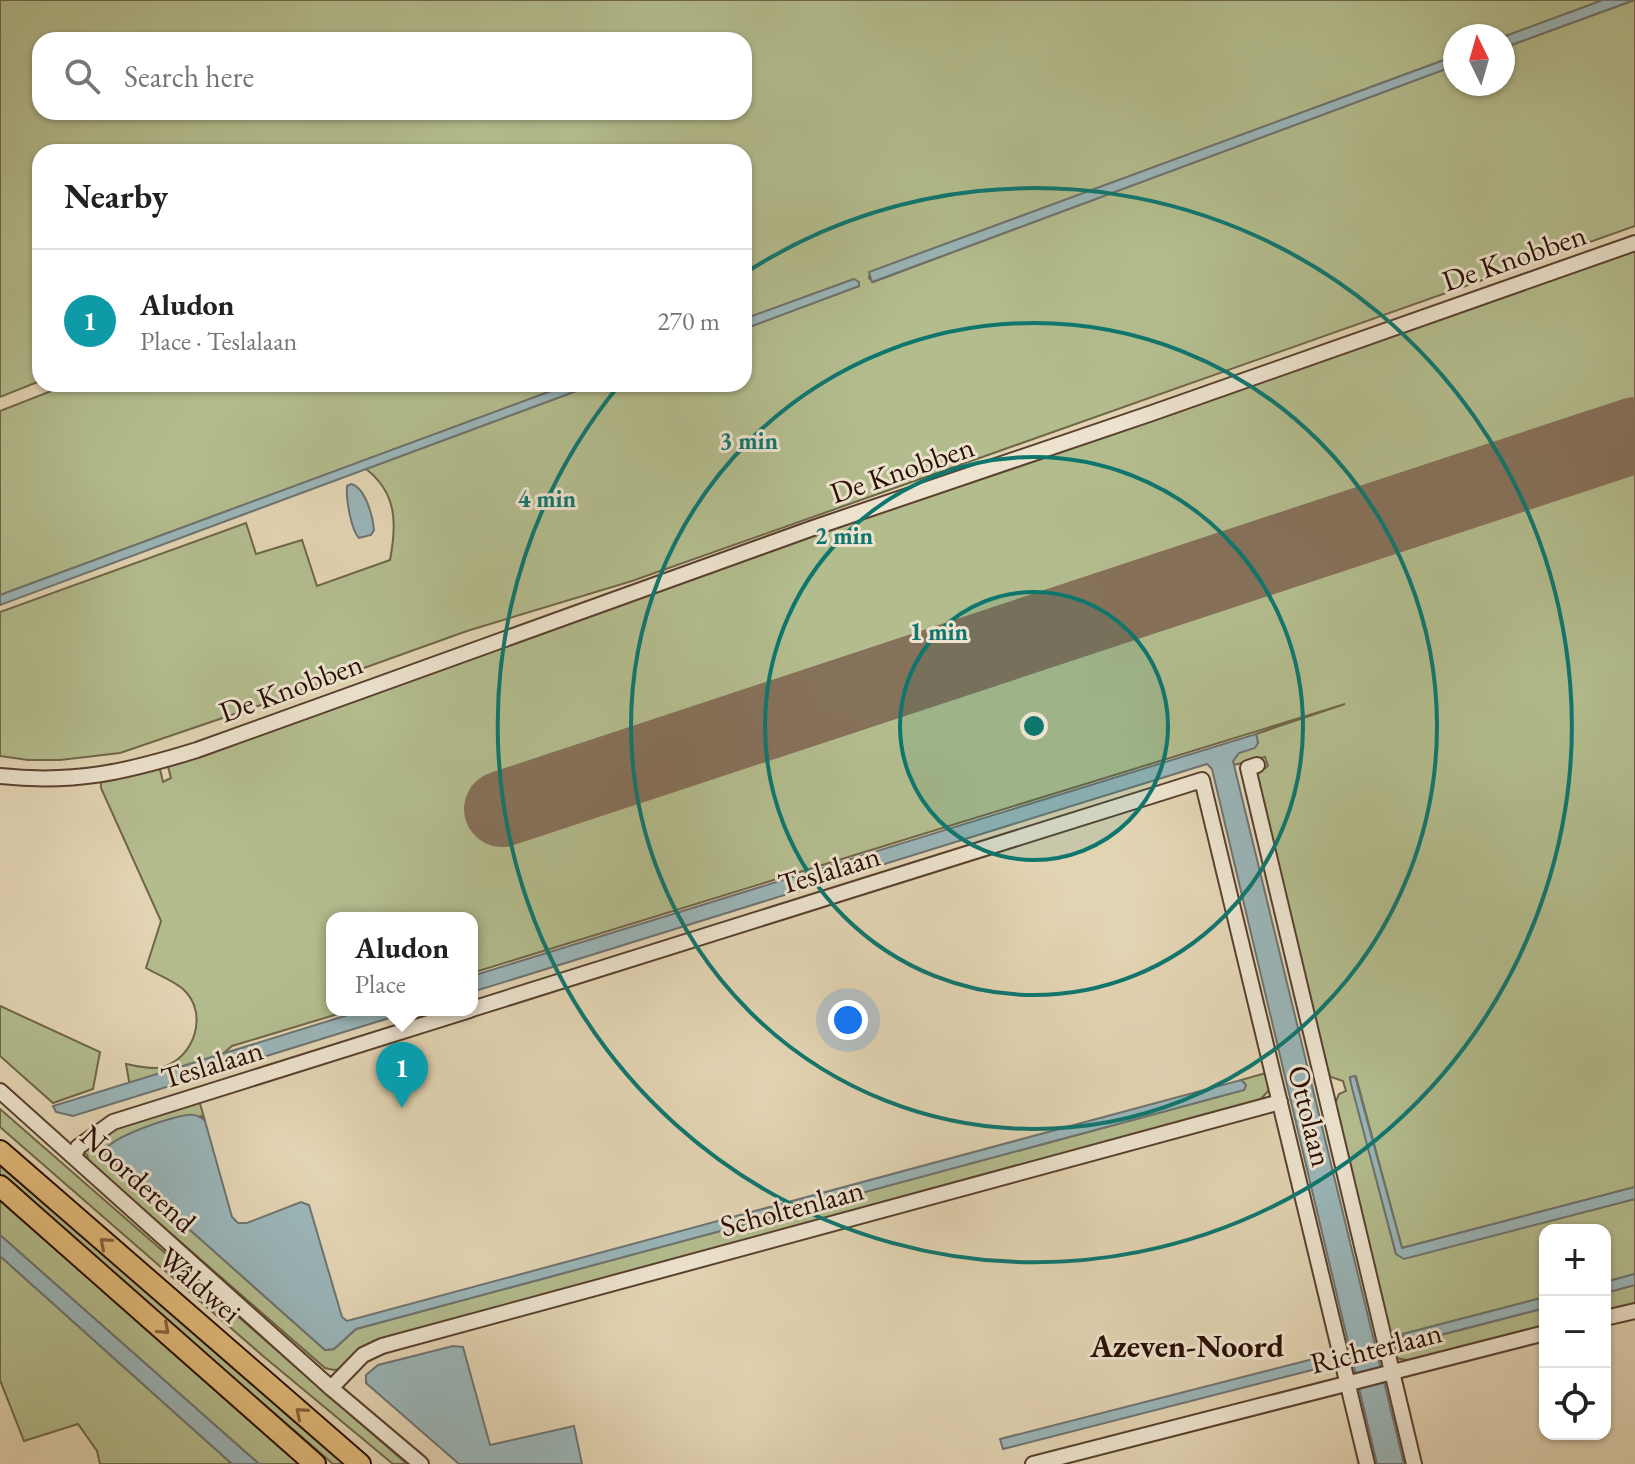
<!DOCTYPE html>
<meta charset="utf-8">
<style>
:root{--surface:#fff;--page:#f2f2f2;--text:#222;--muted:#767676;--line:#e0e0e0;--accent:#db2777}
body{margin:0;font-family:"EB Garamond",serif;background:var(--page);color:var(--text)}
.controls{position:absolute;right:24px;bottom:24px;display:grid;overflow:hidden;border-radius:16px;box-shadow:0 2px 6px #0004}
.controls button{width:72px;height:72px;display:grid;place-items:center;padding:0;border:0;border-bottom:2px solid var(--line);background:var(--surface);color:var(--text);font:40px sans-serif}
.compass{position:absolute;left:1443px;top:24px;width:72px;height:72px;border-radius:50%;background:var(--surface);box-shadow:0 2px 6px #0004;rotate:355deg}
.you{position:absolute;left:848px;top:1020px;width:28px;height:28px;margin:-20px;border:6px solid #fff;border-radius:50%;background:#1a73e8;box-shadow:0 0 0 12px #1a73e833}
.badge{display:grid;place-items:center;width:52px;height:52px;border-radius:50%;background:var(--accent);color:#fff;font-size:26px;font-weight:700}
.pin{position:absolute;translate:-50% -66px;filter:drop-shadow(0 2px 4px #0008)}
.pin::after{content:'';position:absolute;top:42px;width:28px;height:24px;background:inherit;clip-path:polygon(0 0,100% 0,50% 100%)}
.popup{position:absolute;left:326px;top:912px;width:152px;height:104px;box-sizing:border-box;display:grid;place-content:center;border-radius:16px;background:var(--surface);filter:drop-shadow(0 2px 6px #0005);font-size:26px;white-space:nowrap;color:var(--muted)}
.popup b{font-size:30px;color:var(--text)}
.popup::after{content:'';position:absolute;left:50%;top:100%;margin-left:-16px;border:16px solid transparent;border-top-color:var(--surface)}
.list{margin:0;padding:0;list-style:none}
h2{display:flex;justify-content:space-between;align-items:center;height:104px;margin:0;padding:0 32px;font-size:34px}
h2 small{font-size:26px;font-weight:400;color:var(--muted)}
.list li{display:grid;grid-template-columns:52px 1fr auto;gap:24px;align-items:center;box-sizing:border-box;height:144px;padding:0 32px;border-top:2px solid var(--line)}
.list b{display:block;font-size:30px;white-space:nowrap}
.list p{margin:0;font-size:26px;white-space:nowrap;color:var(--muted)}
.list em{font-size:26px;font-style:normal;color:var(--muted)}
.icon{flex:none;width:44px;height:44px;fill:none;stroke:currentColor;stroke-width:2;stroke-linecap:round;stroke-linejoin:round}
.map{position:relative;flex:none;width:1635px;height:1464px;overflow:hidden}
.search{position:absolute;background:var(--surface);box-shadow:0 2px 6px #0004;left:32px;top:32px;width:720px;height:88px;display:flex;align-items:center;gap:20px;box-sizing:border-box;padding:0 28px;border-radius:24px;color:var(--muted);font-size:30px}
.panel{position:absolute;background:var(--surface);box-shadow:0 2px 6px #0004;left:32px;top:144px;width:720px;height:248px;border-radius:24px}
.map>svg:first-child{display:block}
</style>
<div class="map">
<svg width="1635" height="1464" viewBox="0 0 1635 1464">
<rect width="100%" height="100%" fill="#e2d3b2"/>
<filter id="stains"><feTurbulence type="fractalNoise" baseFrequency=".0025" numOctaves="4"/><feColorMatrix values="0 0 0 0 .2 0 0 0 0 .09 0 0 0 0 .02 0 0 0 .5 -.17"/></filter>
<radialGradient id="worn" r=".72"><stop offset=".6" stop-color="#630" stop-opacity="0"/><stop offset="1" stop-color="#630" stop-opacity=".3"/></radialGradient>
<g fill="#b3bc8d" stroke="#6f6648" stroke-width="2" fill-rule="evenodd">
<path d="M 0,0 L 1603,0 L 1503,37 L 1455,36 L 1455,56 L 870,272 L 869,278 L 873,282 L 1455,65 L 1455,84 L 1503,84 L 1503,48 L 1635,0 L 1635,226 L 632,581 L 467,631 L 258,706 L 120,753 L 60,760 L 28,760 L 0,756 L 0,612 L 246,523 L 256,554 L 302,540 L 317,586 L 390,560 C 397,523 397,493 366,469 L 595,384 L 744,384 L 744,329 L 859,286 L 854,279 L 744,319 L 744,152 L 40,152 L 40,381 L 0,397 ZM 40,40 L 744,40 L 744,112 L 40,112 Z"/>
<path d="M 1635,247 L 1635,407 L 493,787 L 509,832 L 1635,459 L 1635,1187 L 1402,1248 L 1356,1077 L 1350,1078 L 1396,1254 L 1404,1258 L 1635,1199 L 1635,1274 L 1605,1282 L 1605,1230 L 1545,1230 L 1545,1297 L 1403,1334 L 1406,1344 L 1545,1308 L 1545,1327 L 1412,1361 L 1396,1358 L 1393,1352 L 1334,1106 L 1339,1094 L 1346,1091 L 1343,1081 L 1331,1077 L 1324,1068 L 1256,775 L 1268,766 L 1265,757 L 1234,765 L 1233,761 L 1239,753 L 1258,743 L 1256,734 L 1345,704 L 472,973 L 472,918 L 332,918 L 332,1010 L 351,1010 L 232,1046 L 215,1061 L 130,1087 L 126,1064 C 138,1066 151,1070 163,1067 C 194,1058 209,1014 184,990 C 175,981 158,975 146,968 L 161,921 L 101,788 L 101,779 L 159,765 L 163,782 L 171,778 L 167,763 Z"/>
<polygon points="69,384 570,384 0,595 0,411"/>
<polygon points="0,1006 100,1052 93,1089 53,1103 0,1056"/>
<polygon points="1266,1073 1270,1089 1259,1101 380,1341 341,1369 334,1370 325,1368 89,1162 87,1155 78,1147 119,1124 199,1100 205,1121 201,1116 107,1156 325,1350 334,1349 356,1329 1244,1090 1246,1085 1241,1080"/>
<polygon points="0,1109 407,1464 393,1464 263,1356 0,1127"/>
<polygon points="0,1159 355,1464 333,1464 0,1176"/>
<polygon points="0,1194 308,1464 259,1464 0,1235"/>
<polygon points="0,1256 232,1464 100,1464 97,1451 78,1424 24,1441 0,1380"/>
<polygon points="1635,1285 1635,1304 1605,1311 1605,1293"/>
</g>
<g fill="#9ab5b8" stroke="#6e7370" stroke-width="2">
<polygon points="1603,0 1634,0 1503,48 1503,37"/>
<polygon points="1455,56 1455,65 1446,69 872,282 869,272"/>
<polygon points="854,279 859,282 859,286 744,329 744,319"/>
<polygon points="570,384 595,384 0,605 0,595"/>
<path d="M 351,484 C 365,487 373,516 374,530 L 371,535 L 359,538 C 351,530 346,499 347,486 Z"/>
<polygon points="1256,734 1258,743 1255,748 1239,753 1233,761 1404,1464 1377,1464 1212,769 1207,764 472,992 472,976"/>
<polygon points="364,1010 415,1010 73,1116 56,1112 53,1106"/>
<polygon points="1355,1076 1402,1248 1635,1187 1635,1199 1404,1259 1396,1254 1351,1084 1350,1077"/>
<path d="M 1241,1080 L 1246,1085 L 1244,1090 L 356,1329 L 334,1349 L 325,1350 L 107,1156 L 105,1150 C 113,1136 171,1117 188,1115 C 195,1114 200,1116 205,1121 L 232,1217 L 238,1223 L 247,1223 L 301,1202 L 309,1205 L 342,1317 L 347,1321 Z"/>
<polygon points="0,1235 259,1464 232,1464 0,1256"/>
<polygon points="1635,1274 1635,1285 1605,1293 1605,1282"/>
<polygon points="1545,1297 1545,1308 1405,1344 1403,1334"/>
<polygon points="453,1346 463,1347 490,1445 574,1426 582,1464 459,1464 366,1383 366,1375 378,1365"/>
<polygon points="1317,1358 1320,1368 1003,1449 1000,1439"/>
</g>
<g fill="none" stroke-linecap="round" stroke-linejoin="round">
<polyline stroke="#86715a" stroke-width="76" points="502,809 1635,435"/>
<defs>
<g id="minor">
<polyline points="1257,765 1248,768 1414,1464"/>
<path d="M 0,776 C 75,784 126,772 197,750 L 813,528 L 1152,413 L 1635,243"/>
<polyline points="472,1009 1202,780 1367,1464"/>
<polyline points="0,1091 331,1388 421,1464"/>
<polyline points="74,1157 78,1147 113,1122 470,1010"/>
<polyline points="1605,1318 1635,1311"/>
<polyline points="331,1388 363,1355 382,1346 1280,1102"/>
<polyline points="1033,1464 1545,1333"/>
</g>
<g id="highway">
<polyline points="0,1151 360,1464"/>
<polyline points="0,1186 315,1464"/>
</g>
</defs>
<use href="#minor" stroke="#59402f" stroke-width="18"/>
<use href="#highway" stroke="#2b0f03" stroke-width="24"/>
<use href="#minor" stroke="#ece2cd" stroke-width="14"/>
<use href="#highway" stroke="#e1ba79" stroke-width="20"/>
</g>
<defs><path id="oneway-chevron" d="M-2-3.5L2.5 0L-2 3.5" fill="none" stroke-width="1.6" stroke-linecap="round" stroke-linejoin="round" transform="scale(2)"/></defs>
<g stroke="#86643e">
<use href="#oneway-chevron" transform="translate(105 1243) rotate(-139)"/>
<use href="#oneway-chevron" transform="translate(164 1329) rotate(42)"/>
<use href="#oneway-chevron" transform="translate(301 1413) rotate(-139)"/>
</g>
<circle cx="1034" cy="726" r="134" fill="#0f766e" fill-opacity=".12"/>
<g fill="none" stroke="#0f766e" stroke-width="4">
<circle cx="1034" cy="726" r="134"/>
<circle cx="1034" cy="726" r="269"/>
<circle cx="1034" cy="726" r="403"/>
<path d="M745 273A537 537 0 1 1 620 384"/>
</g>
<g text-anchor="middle" stroke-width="6" stroke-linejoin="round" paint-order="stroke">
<g font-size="30" fill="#2b0f03" stroke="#ece2cd">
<text transform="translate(1514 258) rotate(-19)" y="10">De Knobben</text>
<text transform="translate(902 470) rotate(-19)" y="10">De Knobben</text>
<text transform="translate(291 688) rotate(-20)" y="10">De Knobben</text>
<text transform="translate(829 870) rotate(-17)" y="10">Teslalaan</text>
<text transform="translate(212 1064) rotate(-17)" y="10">Teslalaan</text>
<text transform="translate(1310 1116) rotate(76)" y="10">Ottolaan</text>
<text transform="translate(138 1179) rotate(42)" y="10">Noorderend</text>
<text transform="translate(792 1208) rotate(-15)" y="10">Scholtenlaan</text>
<text transform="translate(200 1285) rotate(41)" y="10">Wâldwei</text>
<text transform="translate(1376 1348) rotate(-14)" y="10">Richterlaan</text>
</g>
<g font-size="32" font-weight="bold" fill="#2b0f03" stroke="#ece2cd">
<text x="1187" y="1357">Azeven-Noord</text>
</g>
</g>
<circle cx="1034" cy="726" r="12" fill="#0f766e" stroke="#ece2cd" stroke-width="4"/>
<g font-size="24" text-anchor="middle" font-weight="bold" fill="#0f766e" stroke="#ece2cd" stroke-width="6" stroke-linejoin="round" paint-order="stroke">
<text x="749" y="449">3 min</text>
<text x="547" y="507">4 min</text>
<text x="844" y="544">2 min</text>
<text x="939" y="640">1 min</text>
</g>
<rect width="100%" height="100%" filter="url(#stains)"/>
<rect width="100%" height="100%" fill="url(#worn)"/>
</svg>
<div class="controls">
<button>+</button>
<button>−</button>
<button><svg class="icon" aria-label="locate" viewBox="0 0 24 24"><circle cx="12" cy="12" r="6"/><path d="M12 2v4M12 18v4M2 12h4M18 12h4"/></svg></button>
</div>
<svg class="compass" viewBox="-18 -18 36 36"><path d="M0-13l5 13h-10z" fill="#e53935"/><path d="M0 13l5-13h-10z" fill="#767676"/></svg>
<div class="you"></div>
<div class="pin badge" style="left:402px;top:1108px;background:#0f9aa8">1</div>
<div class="popup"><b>Aludon</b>Place</div>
<div class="search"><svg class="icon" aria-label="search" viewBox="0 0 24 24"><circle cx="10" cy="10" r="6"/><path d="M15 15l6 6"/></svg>Search here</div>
<section class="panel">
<h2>Nearby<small></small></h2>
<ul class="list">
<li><span class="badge" style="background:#0f9aa8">1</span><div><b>Aludon</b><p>Place · Teslalaan</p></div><em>270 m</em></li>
</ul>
</section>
</div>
